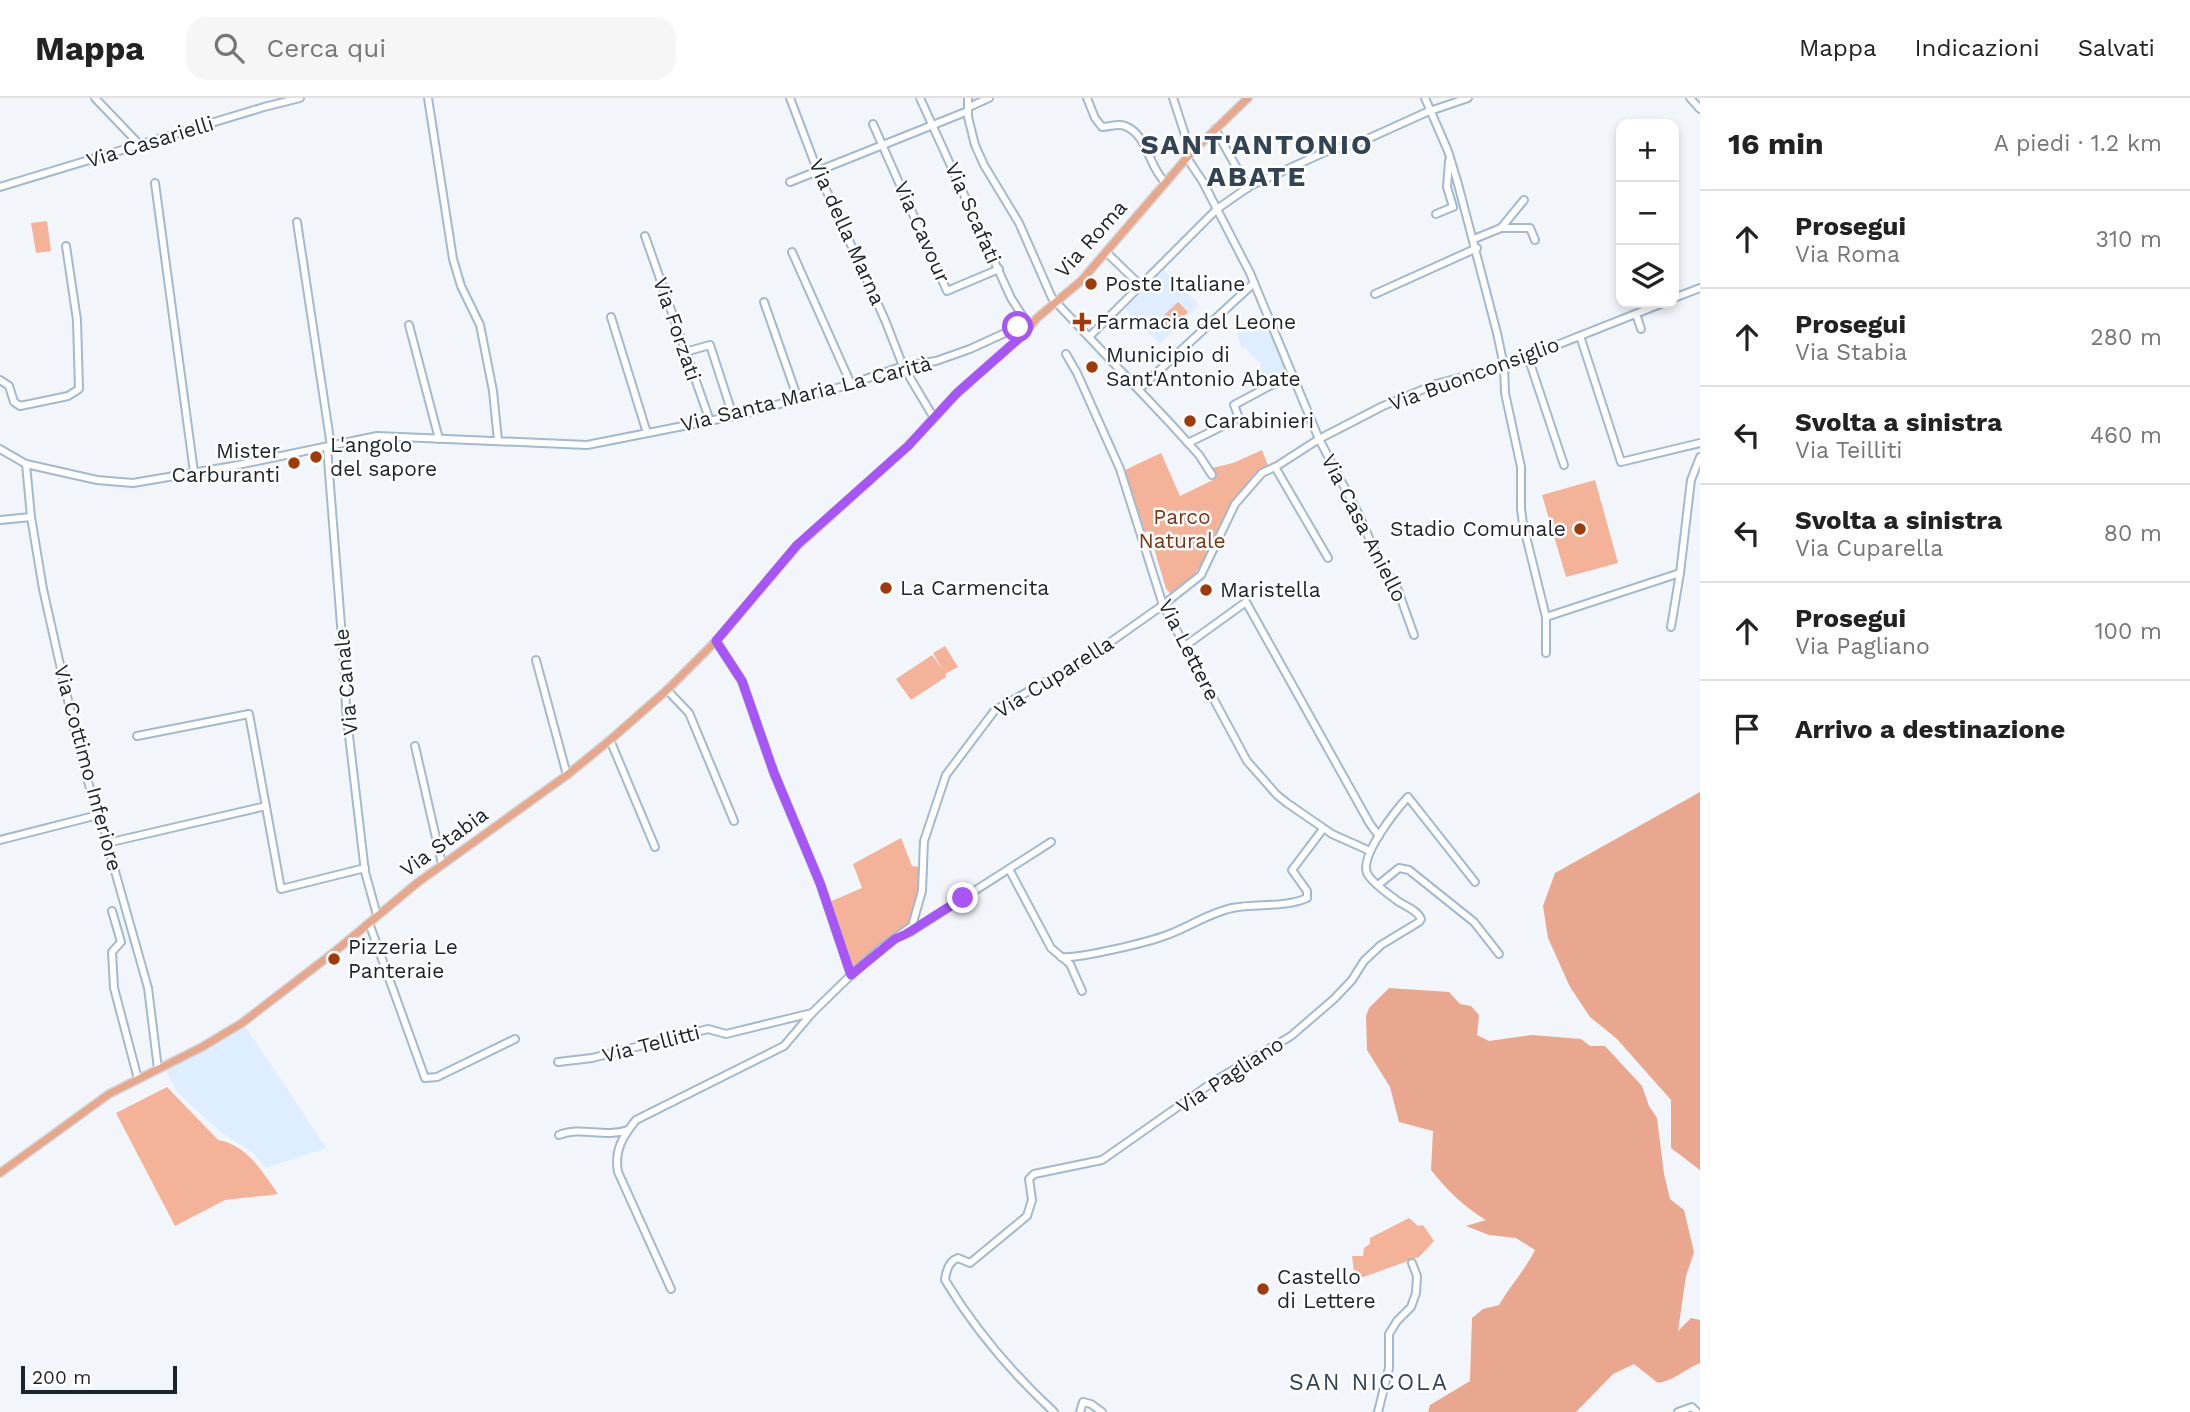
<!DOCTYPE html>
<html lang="it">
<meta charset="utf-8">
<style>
:root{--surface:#fff;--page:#f6f6f6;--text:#222;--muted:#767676;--line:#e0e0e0}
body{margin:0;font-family:"Work Sans",sans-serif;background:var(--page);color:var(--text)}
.controls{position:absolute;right:21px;top:21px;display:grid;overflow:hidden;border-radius:14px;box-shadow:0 4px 10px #0003}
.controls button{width:63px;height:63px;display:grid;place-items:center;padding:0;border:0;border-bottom:2px solid var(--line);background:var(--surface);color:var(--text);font:35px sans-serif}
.scale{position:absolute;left:21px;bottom:18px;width:156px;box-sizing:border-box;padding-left:7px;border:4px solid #1b232b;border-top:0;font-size:19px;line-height:24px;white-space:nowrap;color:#1b232b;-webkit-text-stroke:5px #fff;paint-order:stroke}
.stop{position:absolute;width:21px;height:21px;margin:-16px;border:5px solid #a855f7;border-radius:50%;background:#fff}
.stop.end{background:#a855f7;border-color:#fff;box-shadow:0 2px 7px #0008}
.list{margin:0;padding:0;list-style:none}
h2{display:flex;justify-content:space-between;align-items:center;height:91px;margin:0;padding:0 28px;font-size:30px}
h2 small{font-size:23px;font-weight:400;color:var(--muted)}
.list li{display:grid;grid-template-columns:46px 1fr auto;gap:21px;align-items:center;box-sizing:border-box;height:98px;padding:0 28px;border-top:2px solid var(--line)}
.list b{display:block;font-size:26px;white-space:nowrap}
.list p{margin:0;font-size:23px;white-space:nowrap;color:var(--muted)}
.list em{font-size:23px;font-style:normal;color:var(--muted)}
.icon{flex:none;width:38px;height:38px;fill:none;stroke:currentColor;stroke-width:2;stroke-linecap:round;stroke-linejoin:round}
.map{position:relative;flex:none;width:1700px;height:1314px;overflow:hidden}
header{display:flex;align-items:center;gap:42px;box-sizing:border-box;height:98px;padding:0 35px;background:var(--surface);border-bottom:2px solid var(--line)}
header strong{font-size:33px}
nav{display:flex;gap:38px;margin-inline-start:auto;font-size:24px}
.search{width:490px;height:63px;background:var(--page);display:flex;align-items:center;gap:18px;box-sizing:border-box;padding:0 24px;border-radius:21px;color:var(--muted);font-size:26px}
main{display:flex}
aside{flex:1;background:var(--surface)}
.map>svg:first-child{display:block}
</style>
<header>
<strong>Mappa</strong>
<div class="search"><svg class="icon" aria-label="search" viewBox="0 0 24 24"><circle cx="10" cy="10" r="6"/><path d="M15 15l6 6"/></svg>Cerca qui</div>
<nav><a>Mappa</a><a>Indicazioni</a><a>Salvati</a></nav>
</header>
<main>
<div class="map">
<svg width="1700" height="1314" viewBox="0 0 1700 1314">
<rect width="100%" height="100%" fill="#f2f6fb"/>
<g fill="#deedff">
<polygon points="1164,172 1199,207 1160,246 1125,211"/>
<polygon points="1268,224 1288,271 1267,280 1261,272 1261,266 1245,250 1241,250 1237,234"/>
<polygon points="244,927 286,989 326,1050 266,1070 253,1055 222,1035 177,994 166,973"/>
</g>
<g fill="#f4b299">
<polygon points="47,123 51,153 36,155 31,125"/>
<polygon points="1178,204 1188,214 1168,234 1158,223"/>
<path d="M 1262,352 L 1268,368 C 1254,378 1240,394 1231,408 C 1216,432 1200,488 1170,495 L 1166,491 L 1149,433 L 1145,434 L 1125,372 L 1161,355 L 1180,398 L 1215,381 L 1212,370 L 1233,365 Z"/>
<polygon points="1595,382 1618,465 1566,479 1542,397"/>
<polygon points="945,548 958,569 945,576 946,579 911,602 896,581 932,557 942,571 933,555"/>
<polygon points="901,740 912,768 919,769 918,798 909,824 852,871 827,805 862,790 853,766"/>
<path d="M 167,989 L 218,1042 C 247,1047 262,1073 278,1096 L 225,1102 L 175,1128 L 116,1015 Z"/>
<polygon points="1409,1120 1418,1128 1423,1127 1434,1143 1419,1159 1355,1182 1352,1158 1363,1158 1364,1150 1370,1146 1370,1140"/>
</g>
<g fill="#e8a78e">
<polygon points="1700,694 1700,1072 1671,1050 1671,1002 1617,941 1590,919 1570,889 1548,840 1543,808 1555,775"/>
<path d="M 1389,890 L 1449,894 L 1460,906 L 1471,908 L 1479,917 L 1477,937 L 1489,943 L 1532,937 L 1581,941 L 1590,948 L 1605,948 L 1642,988 L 1649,1008 L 1657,1020 L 1664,1076 L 1670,1101 L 1684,1112 L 1694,1154 L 1686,1178 L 1678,1233 L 1691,1220 L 1700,1222 L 1700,1265 C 1685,1271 1673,1283 1658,1285 L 1634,1266 L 1613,1276 L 1576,1314 L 1428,1314 L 1430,1307 L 1470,1283 L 1472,1220 L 1483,1211 L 1499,1207 C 1510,1188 1525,1172 1535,1152 L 1516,1140 L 1489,1137 L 1466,1128 L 1486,1122 C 1464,1109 1447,1092 1431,1072 L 1433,1033 L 1399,1024 L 1390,989 L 1367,952 L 1366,918 L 1369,910 Z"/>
</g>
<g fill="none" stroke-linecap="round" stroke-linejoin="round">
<defs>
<g id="minor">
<polyline points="95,0 140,47"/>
<polyline points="428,0 453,161 461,188 480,227 493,293 498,343"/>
<polyline points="790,0 818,74 885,222 903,268 934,320"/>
<polyline points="920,0 1011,200 1029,228"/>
<polyline points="968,0 968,19 975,47 984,67 1019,125 1052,200 1170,325 1199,357 1212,377"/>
<path d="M 1087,0 L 1095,20 L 1102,29 C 1110,29 1118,25 1125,28 C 1148,37 1148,68 1165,84"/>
<polyline points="1173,0 1191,55"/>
<polyline points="1425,0 1448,53 1458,86 1497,235 1504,268 1505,295 1521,369 1521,411 1523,426 1546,519 1546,555"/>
<polyline points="1690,0 1700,11"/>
<polyline points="969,9 989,0"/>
<polyline points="873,26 947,193 999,171"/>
<polyline points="1215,31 1248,90"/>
<polyline points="1187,60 1203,84 1250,175 1319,341 1359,417 1384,474 1395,484 1414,537"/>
<polyline points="790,84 968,13"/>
<polyline points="155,85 194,374"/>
<polyline points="0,89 264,9 300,0"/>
<polyline points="1436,116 1453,109 1447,89 1449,63"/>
<polyline points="297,124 331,348"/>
<polyline points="1501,130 1530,130 1535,142"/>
<polyline points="645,138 710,323"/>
<polyline points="1474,141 1501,130 1524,102"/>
<polyline points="792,154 851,286"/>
<polyline points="1106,154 1140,187"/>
<polyline points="1375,196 1477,150"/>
<polyline points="1674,200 1700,190"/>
<polyline points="764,204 798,301"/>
<polyline points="1636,216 1641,231"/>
<polyline points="611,219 647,335"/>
<polyline points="409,227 439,341"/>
<polyline points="1580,238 1621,364 1700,345"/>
<polyline points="1089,239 1217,111 1250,88 1325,54 1363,43 1427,14 1468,0"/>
<polyline points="685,254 710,247 733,318"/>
<polyline points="1066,256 1077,275 1120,371 1163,507 1247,663 1277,697 1287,705 1332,736 1370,753"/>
<polyline points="1528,259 1564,367"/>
<polyline points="0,282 9,288 14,304 20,308 68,298 79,291 77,222 66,148"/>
<polyline points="1139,291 1254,185"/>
<polyline points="1188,345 1239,320 1234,307 1292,276"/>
<polyline points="327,349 345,578 346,612 365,774 377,817"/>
<polyline points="0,351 26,366 97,382 133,385 233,368 377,338 587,347 744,316 851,286 903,268 936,263 970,251 1018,229 1029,228"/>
<polyline points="26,366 31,419 43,491 76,638 89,687 108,743 107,745 148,890 158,971"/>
<polyline points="1275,369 1328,460"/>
<polyline points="0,422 31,419"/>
<polyline points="1546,519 1680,475"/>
<polyline points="1671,529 1680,475 1691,382 1700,359"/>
<polyline points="716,543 742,583 774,675 820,785 851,877"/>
<polyline points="1185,548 1246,504 1370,726 1379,738"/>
<polyline points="536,562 567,677"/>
<polyline points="667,592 689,615 734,723"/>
<polyline points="137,638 249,616 281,791 365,770"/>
<polyline points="610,642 655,749"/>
<polyline points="415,648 442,766"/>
<polyline points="0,742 98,717"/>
<polyline points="107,745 266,708"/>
<polyline points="1009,771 1051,850 1070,866 1082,893"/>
<polyline points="1378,787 1399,770 1409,772 1474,824 1499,856"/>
<polyline points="112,813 121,844 112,854 114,890 138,981"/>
<polyline points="369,825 425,980 437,979 515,941"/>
<polyline points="910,834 1051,744"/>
<path d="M 1061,859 C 1079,861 1149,844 1167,837 C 1189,829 1209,815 1232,810 C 1257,805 1284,810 1307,800 L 1307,793 L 1292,772 L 1323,731"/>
<polyline points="558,964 592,960 708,931 726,936 812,915"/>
<path d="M 559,1037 C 580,1028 605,1040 628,1032"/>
<path d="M 671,1191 L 618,1074 C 614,1052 623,1038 636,1022 L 784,948 L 812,915 L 851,877 L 880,851 L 912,828 L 922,793 L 924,743 L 946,677 L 995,612 L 1085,562 L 1163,507 L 1201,477 L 1235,406 L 1262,375 L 1277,368 L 1319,341 L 1383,308 L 1436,286 L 1504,268 L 1663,205"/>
<path d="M 1054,1314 C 1013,1276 974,1230 945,1182 C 946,1173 949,1163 958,1160 L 970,1165 L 1027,1118 L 1032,1102 L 1029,1081 L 1034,1076 L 1102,1062 L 1216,982 L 1291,938 L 1334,901 L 1352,882 L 1364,863 L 1381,847 L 1419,824 L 1421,821 C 1417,811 1403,808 1395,801 C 1387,795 1371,784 1367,775 C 1360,757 1396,712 1408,699 L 1475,784"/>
<polyline points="1080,1314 1083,1304 1091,1306 1102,1314"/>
<polyline points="1378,1314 1389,1270 1389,1236 1397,1223 1411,1209 1416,1195 1417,1178 1412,1165"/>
<polyline points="1678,1314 1692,1309 1697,1314"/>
</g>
<polyline id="major" points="0,1075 109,996 202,949 242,925 333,855 417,785 567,677 610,642 667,592 716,543 797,448 908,348 957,295 1024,236 1037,220 1081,183 1191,55 1248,0"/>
</defs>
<use href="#minor" stroke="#a4b8ce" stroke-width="10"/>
<use href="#major" stroke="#d1d3d5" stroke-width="10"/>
<use href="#minor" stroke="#fff" stroke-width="6"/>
<use href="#major" stroke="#e8a68b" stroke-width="7"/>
</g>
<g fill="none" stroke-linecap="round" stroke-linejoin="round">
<polyline stroke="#a855f7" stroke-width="9" points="963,800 906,836 895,841 851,877 820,785 774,675 742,583 716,543 797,447 908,348 957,295 1024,236 1029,228 1018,229"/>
</g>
<g fill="#a03b08" stroke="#fff" stroke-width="2.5">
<circle cx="1091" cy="186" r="7"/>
<path d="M1078.5 213.5h7v7h7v7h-7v7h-7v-7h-7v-7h7z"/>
<circle cx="1092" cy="269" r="7"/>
<circle cx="1190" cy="323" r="7"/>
<circle cx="316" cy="359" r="7"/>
<circle cx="294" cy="365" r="7"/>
<circle cx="1580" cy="431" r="7"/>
<circle cx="886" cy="490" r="7"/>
<circle cx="1206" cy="492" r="7"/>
<circle cx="334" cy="861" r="7"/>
<circle cx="1263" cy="1191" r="7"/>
</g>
<g text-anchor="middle" stroke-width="5" stroke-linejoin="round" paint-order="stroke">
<g font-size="21" fill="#1b232b" stroke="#fff">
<text transform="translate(150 44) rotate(-17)" y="7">Via Casarielli</text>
<text transform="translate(973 115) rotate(66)" y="7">Via Scafati</text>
<text transform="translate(847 134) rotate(66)" y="7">Via della Marna</text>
<text transform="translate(922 134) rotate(66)" y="7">Via Cavour</text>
<text transform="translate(1091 141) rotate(-48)" y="7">Via Roma</text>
<text transform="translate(677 231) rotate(71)" y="7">Via Forzati</text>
<text transform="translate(1474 276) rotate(-20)" y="7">Via Buonconsiglio</text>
<text transform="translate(806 296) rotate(-14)" y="7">Via Santa Maria La Carità</text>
<text transform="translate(1364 430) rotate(63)" y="7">Via Casa Aniello</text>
<text transform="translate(1189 552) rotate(63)" y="7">Via Lettere</text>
<text transform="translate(1054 579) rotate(-32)" y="7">Via Cuparella</text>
<text transform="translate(346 584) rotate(-95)" y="7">Via Canale</text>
<text transform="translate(88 670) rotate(75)" y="7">Via Cottimo Inferiore</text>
<text transform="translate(444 744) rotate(-36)" y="7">Via Stabia</text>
<text transform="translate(651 946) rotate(-14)" y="7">Via Tellitti</text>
<text transform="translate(1230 977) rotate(-33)" y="7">Via Pagliano</text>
</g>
<g font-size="21" fill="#1b232b" stroke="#fff" text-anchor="start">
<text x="1105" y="193">Poste Italiane</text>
<text x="1096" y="231">Farmacia del Leone</text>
<text x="1106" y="264">Municipio di<tspan x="1106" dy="24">Sant'Antonio Abate</tspan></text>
<text x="1204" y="330">Carabinieri</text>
<text x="330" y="354">L'angolo<tspan x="330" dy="24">del sapore</tspan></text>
<text x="280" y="360" text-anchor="end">Mister<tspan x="280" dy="24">Carburanti</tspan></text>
<text x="1566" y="438" text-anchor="end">Stadio Comunale</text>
<text x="900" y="497">La Carmencita</text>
<text x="1220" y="499">Maristella</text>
<text x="348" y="856">Pizzeria Le<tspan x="348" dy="24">Panteraie</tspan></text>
<text x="1277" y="1186">Castello<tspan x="1277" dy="24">di Lettere</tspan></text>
</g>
<g font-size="21" fill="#803311" stroke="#fff">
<text x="1182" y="426">Parco<tspan x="1182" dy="24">Naturale</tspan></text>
</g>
<g font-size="23" letter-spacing="2" fill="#324355" stroke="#fff">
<text x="1369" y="1292">SAN NICOLA</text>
</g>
<g font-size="28" font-weight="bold" letter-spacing="2" fill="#324355" stroke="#fff">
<text x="1257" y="56">SANT'ANTONIO<tspan x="1257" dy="32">ABATE</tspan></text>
</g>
</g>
</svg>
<div class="controls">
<button>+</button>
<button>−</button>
<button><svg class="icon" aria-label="layers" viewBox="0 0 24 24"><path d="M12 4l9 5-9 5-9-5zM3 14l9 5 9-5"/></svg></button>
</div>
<div class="scale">200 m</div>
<div class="stop" style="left:1018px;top:229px"></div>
<div class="stop end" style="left:963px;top:800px"></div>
</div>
<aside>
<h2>16 min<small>A piedi · 1.2 km</small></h2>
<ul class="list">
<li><svg class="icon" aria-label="ahead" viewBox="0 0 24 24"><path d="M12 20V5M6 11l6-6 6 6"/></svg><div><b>Prosegui</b><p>Via Roma</p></div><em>310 m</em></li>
<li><svg class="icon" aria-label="ahead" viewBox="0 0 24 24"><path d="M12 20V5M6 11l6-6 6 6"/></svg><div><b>Prosegui</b><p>Via Stabia</p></div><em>280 m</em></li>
<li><svg class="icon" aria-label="left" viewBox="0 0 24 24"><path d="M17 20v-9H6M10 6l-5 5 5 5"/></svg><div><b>Svolta a sinistra</b><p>Via Teilliti</p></div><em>460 m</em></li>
<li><svg class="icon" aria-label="left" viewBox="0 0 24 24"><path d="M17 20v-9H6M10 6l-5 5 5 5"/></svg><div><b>Svolta a sinistra</b><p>Via Cuparella</p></div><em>80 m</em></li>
<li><svg class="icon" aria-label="ahead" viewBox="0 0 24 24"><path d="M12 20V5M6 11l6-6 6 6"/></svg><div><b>Prosegui</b><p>Via Pagliano</p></div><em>100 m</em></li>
<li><svg class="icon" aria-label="arrive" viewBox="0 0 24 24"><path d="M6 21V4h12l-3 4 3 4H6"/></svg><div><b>Arrivo a destinazione</b></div></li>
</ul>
</aside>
</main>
